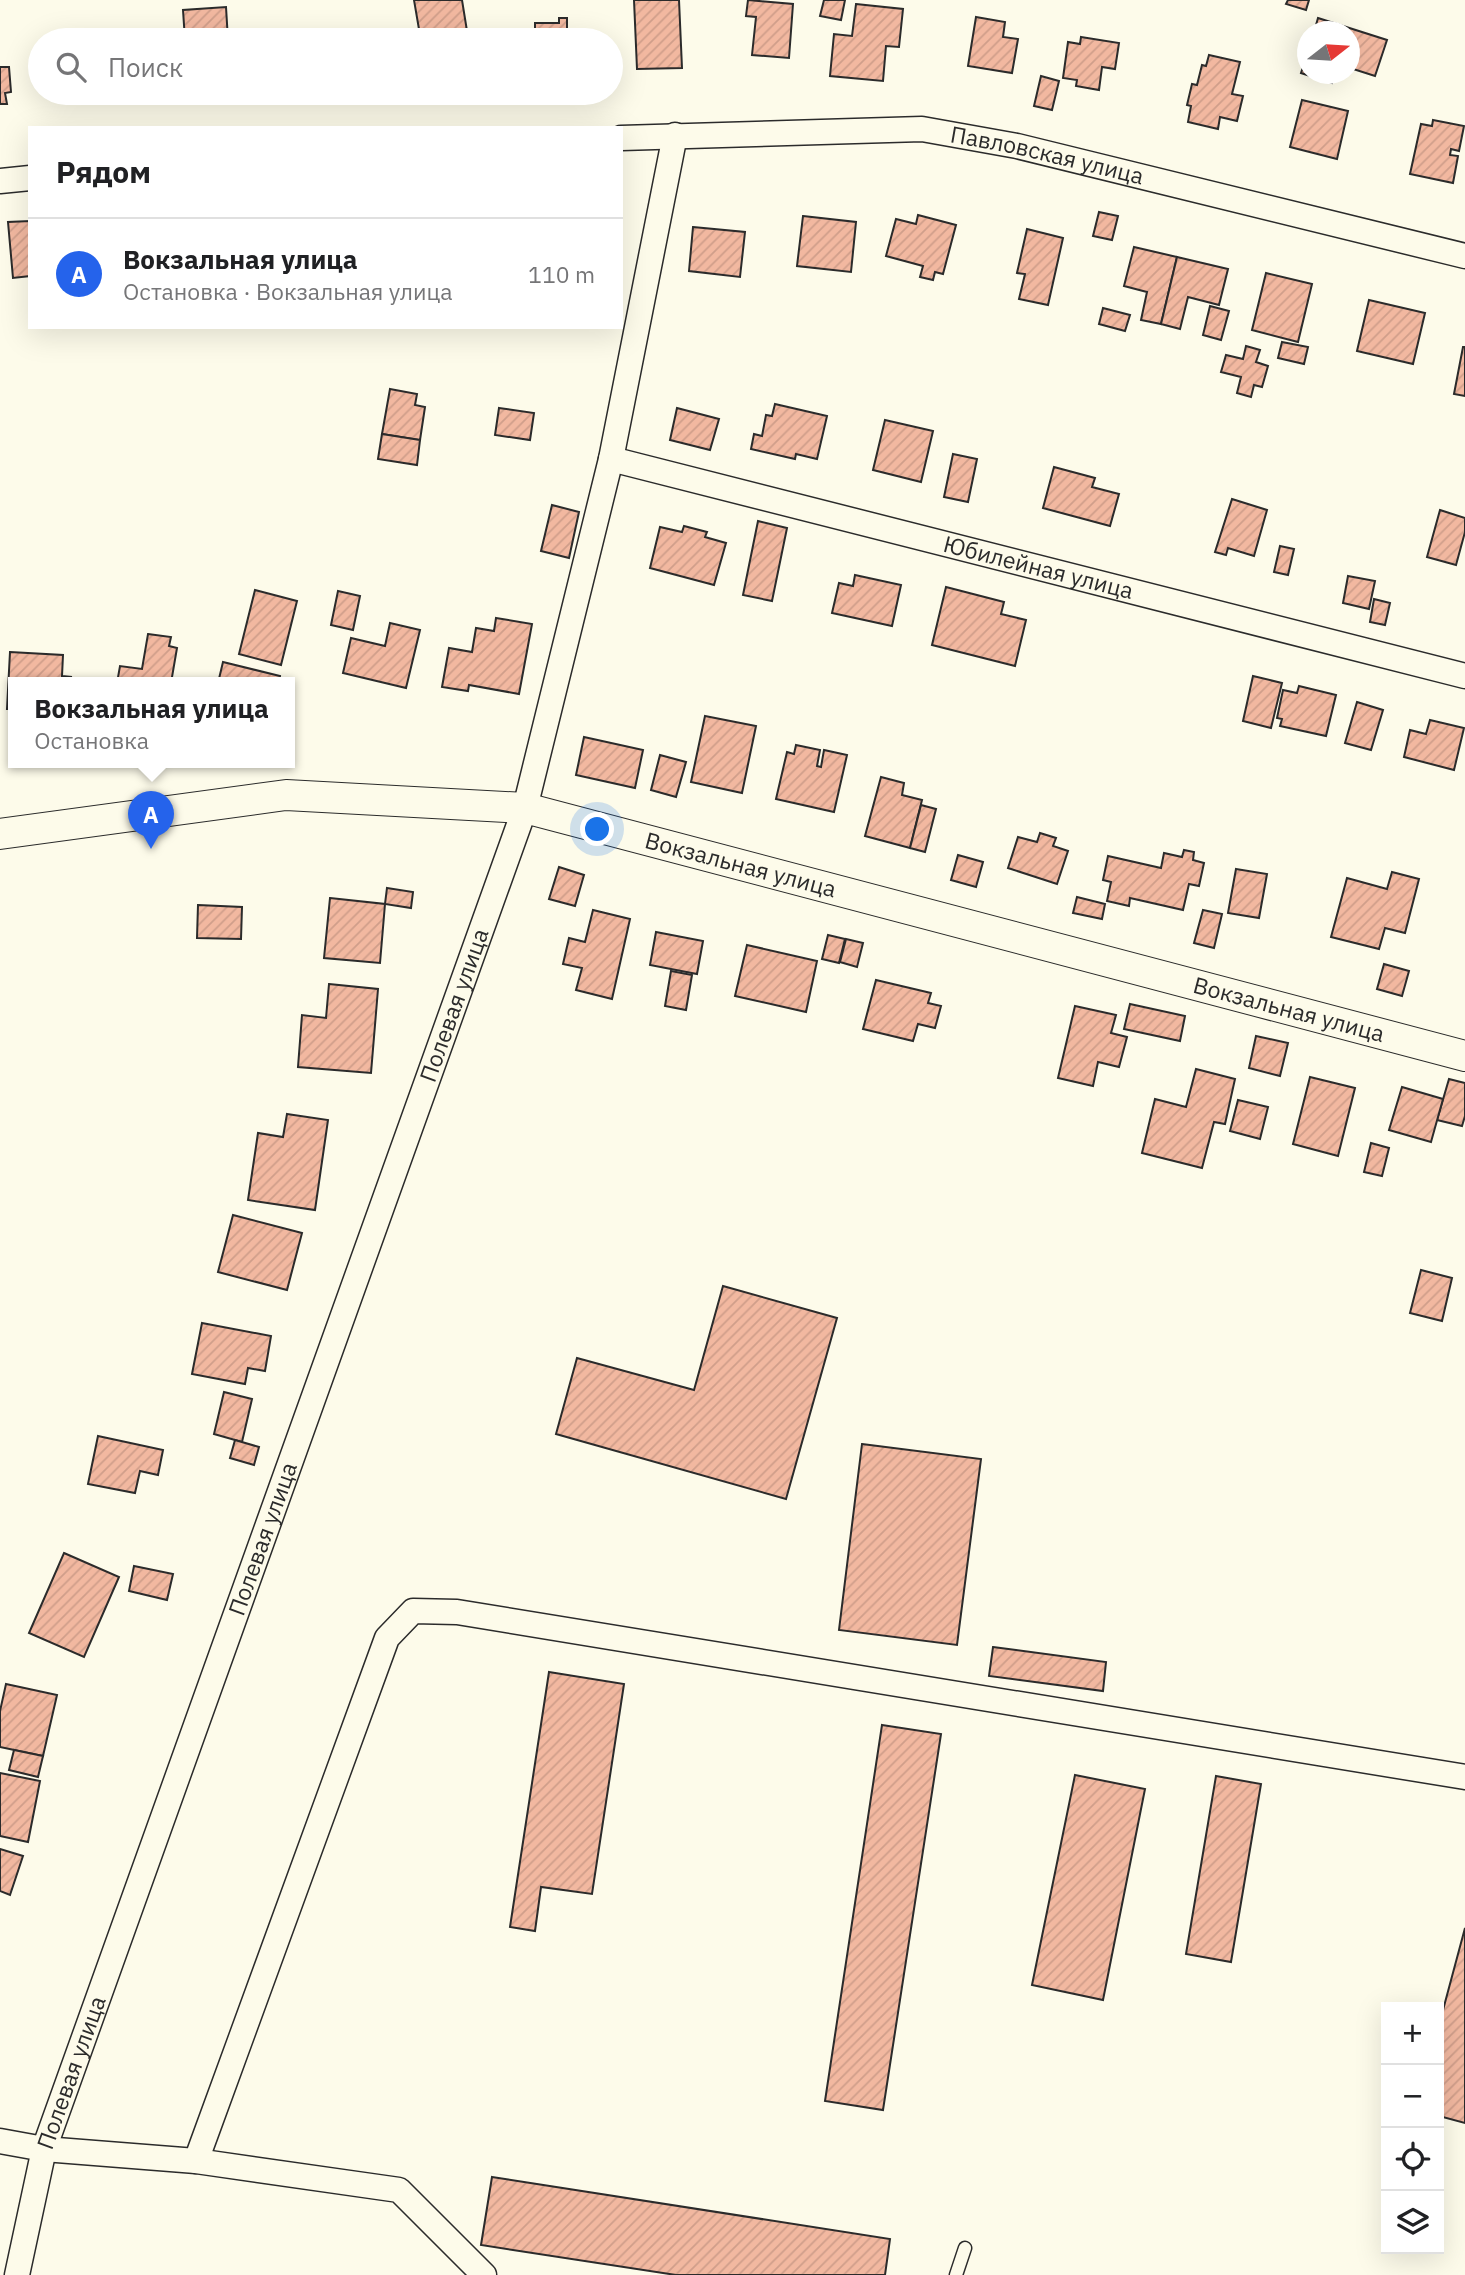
<!DOCTYPE html>
<html lang="ru">
<meta charset="utf-8">
<style>
:root{--surface:#fff;--page:#f6f6f6;--text:#202124;--muted:#757577;--line:#e0e0e0;--accent:#2563eb}
body{margin:0;font-family:"IBM Plex Sans",sans-serif;background:var(--page);color:var(--text)}
.controls{position:absolute;right:21px;bottom:21px;display:grid;overflow:hidden;border-radius:0px;box-shadow:0 7px 28px #0002}
.controls button{width:63px;height:63px;display:grid;place-items:center;padding:0;border:0;border-bottom:2px solid var(--line);background:var(--surface);color:var(--text);font:35px sans-serif}
.compass{position:absolute;left:1297px;top:21px;width:63px;height:63px;border-radius:50%;background:var(--surface);box-shadow:0 7px 28px #0002;rotate:73deg}
.you{position:absolute;left:598px;top:830px;width:24px;height:24px;margin:-18px;border:5px solid #fff;border-radius:50%;background:#1a73e8;box-shadow:0 0 0 10px #1a73e833}
.badge{display:grid;place-items:center;width:46px;height:46px;border-radius:50%;background:var(--accent);color:#fff;font-size:23px;font-weight:700}
.pin{position:absolute;translate:-50% -58px;filter:drop-shadow(0 2px 4px #0008)}
.pin::after{content:'';position:absolute;top:37px;width:24px;height:21px;background:inherit;clip-path:polygon(0 0,100% 0,50% 100%)}
.popup{position:absolute;left:8px;top:677px;width:287px;height:91px;box-sizing:border-box;display:grid;place-content:center;border-radius:0px;background:var(--surface);filter:drop-shadow(0 2px 5px #0005);font-size:23px;white-space:nowrap;color:var(--muted)}
.popup b{font-size:26px;color:var(--text)}
.popup::after{content:'';position:absolute;left:50%;top:100%;margin-left:-14px;border:14px solid transparent;border-top-color:var(--surface)}
.list{margin:0;padding:0;list-style:none}
h2{display:flex;justify-content:space-between;align-items:center;height:91px;margin:0;padding:0 28px;font-size:30px}
h2 small{font-size:23px;font-weight:400;color:var(--muted)}
.list li{display:grid;grid-template-columns:46px 1fr auto;gap:21px;align-items:center;box-sizing:border-box;height:112px;padding:0 28px;border-top:2px solid var(--line)}
.list b{display:block;font-size:26px;white-space:nowrap}
.list p{margin:0;font-size:23px;white-space:nowrap;color:var(--muted)}
.list em{font-size:23px;font-style:normal;color:var(--muted)}
.icon{flex:none;width:38px;height:38px;fill:none;stroke:currentColor;stroke-width:2;stroke-linecap:round;stroke-linejoin:round}
.map{position:relative;flex:none;width:1465px;height:2275px;overflow:hidden}
.search{position:absolute;background:var(--surface);box-shadow:0 7px 28px #0002;left:28px;top:28px;width:595px;height:77px;display:flex;align-items:center;gap:18px;box-sizing:border-box;padding:0 24px;border-radius:38px;color:var(--muted);font-size:26px}
.panel{position:absolute;background:var(--surface);box-shadow:0 7px 28px #0002;left:28px;top:126px;width:595px;height:203px;border-radius:0px}
.map>svg:first-child{display:block}
</style>
<div class="map">
<svg width="1465" height="2275" viewBox="0 0 1465 2275">
<defs>
<pattern id="building-hatch" width="6" height="6" patternUnits="userSpaceOnUse" patternTransform="scale(1.75)"><rect width="6" height="6" fill="#f2b8a0"/><path d="M-1 1l2-2M0 6l6-6M5 7l2-2" fill="none" stroke="#d09e8a"/></pattern>
</defs>
<rect width="100%" height="100%" fill="#fdfbea"/>
<g fill="url(#building-hatch)" stroke="#2b2b2b" stroke-width="2">
<polygon points="414,0 462,0 467,31 451,33 452,40 404,40 404,37 420,35"/>
<polygon points="634,0 679,0 682,68 637,69"/>
<polygon points="748,0 793,4 789,58 752,55 756,17 746,16"/>
<polygon points="824,0 845,0 841,20 820,16"/>
<polygon points="1288,0 1309,0 1306,10 1286,4"/>
<polygon points="856,4 903,9 899,47 886,46 883,81 830,76 834,34 852,36"/>
<polygon points="226,7 228,40 178,40 185,40 183,10"/>
<polygon points="976,17 1005,22 1003,37 1018,39 1012,73 968,66"/>
<polygon points="559,18 567,18 567,30 591,30 591,40 535,40 535,23 559,23"/>
<polygon points="1318,18 1387,40 1375,76 1350,68 1350,32 1314,32"/>
<polygon points="1081,37 1119,43 1115,69 1102,67 1099,90 1076,86 1077,80 1063,78 1068,42 1080,44"/>
<polygon points="1308,52 1308,74 1335,74 1332,83 1301,73"/>
<polygon points="1209,55 1240,62 1232,94 1243,96 1237,121 1220,117 1218,129 1188,122 1191,106 1187,105 1192,84 1197,85 1202,65 1206,66"/>
<polygon points="0,67 9,67 11,92 5,93 7,104 0,104"/>
<polygon points="1041,76 1059,81 1052,110 1034,106"/>
<polygon points="1302,100 1348,111 1337,159 1290,147"/>
<polygon points="1433,120 1464,126 1459,151 1451,149 1450,155 1458,156 1453,183 1410,174 1421,124 1432,126"/>
<polygon points="1099,212 1118,216 1112,240 1093,236"/>
<polygon points="918,215 956,225 943,274 935,272 933,280 920,277 923,266 886,256 896,219 916,224"/>
<polygon points="803,216 856,222 851,272 797,266"/>
<polygon points="30,221 30,276 13,278 8,222"/>
<polygon points="693,227 745,232 740,277 689,271"/>
<polygon points="1027,229 1063,238 1048,305 1019,299 1025,274 1017,273"/>
<polygon points="1134,247 1177,257 1161,324 1141,320 1147,292 1124,286"/>
<polygon points="1177,257 1228,269 1219,305 1188,297 1180,329 1161,324"/>
<polygon points="1266,273 1312,284 1298,342 1252,330"/>
<polygon points="1369,300 1425,313 1413,364 1357,351"/>
<polygon points="1210,306 1229,311 1221,340 1203,335"/>
<polygon points="1103,308 1130,315 1125,331 1099,324"/>
<polygon points="1282,342 1308,347 1304,364 1278,358"/>
<polygon points="1246,346 1260,350 1256,362 1268,366 1262,387 1254,385 1251,397 1237,393 1241,377 1221,372 1226,355 1243,359"/>
<polygon points="1463,347 1465,347 1465,396 1454,394"/>
<polygon points="390,389 417,394 415,405 425,407 420,440 382,434"/>
<polygon points="775,404 827,416 817,459 796,454 795,459 751,449 754,434 762,436 766,415 772,416"/>
<polygon points="499,408 534,413 530,440 495,435"/>
<polygon points="677,408 719,419 710,450 670,440"/>
<polygon points="885,420 933,431 921,482 873,470"/>
<polygon points="382,434 420,440 417,465 378,459"/>
<polygon points="953,454 977,459 968,502 944,497"/>
<polygon points="1054,467 1095,478 1092,487 1119,494 1110,526 1043,508"/>
<polygon points="1232,499 1267,510 1254,556 1228,548 1226,555 1215,552"/>
<polygon points="552,505 579,512 569,558 541,551"/>
<polygon points="1440,510 1465,518 1465,532 1456,565 1427,557"/>
<polygon points="758,521 787,528 772,601 743,595"/>
<polygon points="684,526 707,532 705,537 726,543 714,585 650,568 660,527 682,532"/>
<polygon points="1280,546 1294,549 1288,575 1274,572"/>
<polygon points="855,575 901,585 892,626 832,613 839,583 853,586"/>
<polygon points="1348,576 1375,581 1369,609 1343,603"/>
<polygon points="946,587 1004,602 1001,614 1026,620 1015,666 932,645"/>
<polygon points="255,590 297,601 281,665 239,654"/>
<polygon points="338,591 360,596 353,630 331,625"/>
<polygon points="1374,599 1390,603 1385,625 1370,622"/>
<polygon points="496,618 532,624 519,694 469,685 468,691 442,687 449,648 472,652 476,628 494,631"/>
<polygon points="390,623 420,630 406,688 343,673 351,638 385,646"/>
<polygon points="148,634 171,637 169,646 177,648 171,683 117,683 120,666 142,669"/>
<polygon points="10,652 63,655 62,676 71,677 70,683 13,683 13,709 7,709"/>
<polygon points="223,662 280,676 279,683 218,683"/>
<polygon points="1253,676 1282,683 1271,728 1243,721"/>
<polygon points="1299,686 1336,695 1326,736 1280,726 1282,719 1277,718 1283,690 1297,693"/>
<polygon points="1357,702 1383,710 1371,750 1345,743"/>
<polygon points="705,716 756,726 742,793 691,782"/>
<polygon points="1430,720 1464,728 1454,770 1404,757 1410,730 1426,734"/>
<polygon points="584,737 643,750 635,788 576,775"/>
<polygon points="796,745 820,750 817,766 821,767 824,750 847,755 834,812 776,799 787,752 794,754"/>
<polygon points="660,755 686,762 676,797 651,790"/>
<polygon points="881,777 904,783 902,795 922,800 910,848 865,836"/>
<polygon points="921,805 936,809 925,852 910,848"/>
<polygon points="1040,833 1056,838 1053,846 1068,851 1057,884 1008,868 1018,837 1037,842"/>
<polygon points="1184,850 1194,852 1193,860 1204,863 1199,886 1189,884 1183,910 1130,898 1129,906 1107,901 1111,882 1103,880 1108,856 1161,868 1164,853 1182,857"/>
<polygon points="958,855 983,862 976,887 951,880"/>
<polygon points="559,867 584,875 575,906 549,899"/>
<polygon points="1236,869 1267,874 1259,918 1228,913"/>
<polygon points="1392,872 1419,879 1405,933 1385,928 1379,949 1331,937 1347,878 1387,889"/>
<polygon points="387,888 413,892 411,908 385,904"/>
<polygon points="1077,897 1105,904 1102,919 1073,913"/>
<polygon points="330,898 385,904 380,963 324,958"/>
<polygon points="198,905 242,907 241,939 197,938"/>
<polygon points="593,910 630,919 612,999 576,990 582,968 563,964 569,938 585,942"/>
<polygon points="1203,910 1222,914 1214,948 1194,943"/>
<polygon points="656,932 703,941 697,974 650,965"/>
<polygon points="828,935 845,939 839,963 822,959"/>
<polygon points="846,939 863,943 857,967 840,962"/>
<polygon points="747,945 817,961 806,1012 735,996"/>
<polygon points="1384,964 1409,971 1402,996 1377,989"/>
<polygon points="671,971 692,975 686,1010 665,1006"/>
<polygon points="876,980 931,993 928,1003 941,1006 935,1028 918,1024 913,1041 863,1029"/>
<polygon points="329,984 378,989 371,1073 298,1067 302,1015 326,1018"/>
<polygon points="1130,1004 1185,1016 1180,1041 1124,1029"/>
<polygon points="1075,1006 1116,1015 1111,1033 1127,1037 1119,1067 1098,1062 1093,1086 1058,1078"/>
<polygon points="1256,1036 1288,1043 1280,1076 1249,1068"/>
<polygon points="1196,1069 1235,1079 1225,1124 1214,1122 1202,1168 1142,1153 1155,1099 1186,1107"/>
<polygon points="1310,1077 1355,1088 1338,1156 1293,1144"/>
<polygon points="1449,1079 1465,1083 1465,1116 1462,1126 1437,1120"/>
<polygon points="1402,1087 1443,1099 1431,1142 1389,1130"/>
<polygon points="1238,1100 1268,1107 1260,1139 1230,1131"/>
<polygon points="287,1114 328,1120 315,1210 248,1200 258,1133 283,1137"/>
<polygon points="1371,1143 1389,1148 1382,1176 1364,1172"/>
<polygon points="233,1215 302,1233 287,1290 218,1272"/>
<polygon points="1421,1270 1452,1278 1442,1321 1410,1313"/>
<polygon points="723,1286 837,1318 786,1499 556,1434 577,1358 694,1390"/>
<polygon points="202,1323 271,1336 265,1371 248,1368 245,1384 192,1374"/>
<polygon points="224,1392 252,1399 242,1442 214,1434"/>
<polygon points="98,1436 163,1450 158,1475 140,1471 135,1493 88,1484"/>
<polygon points="235,1440 259,1447 254,1465 230,1458"/>
<polygon points="862,1444 981,1459 957,1645 839,1630"/>
<polygon points="64,1553 119,1577 84,1657 29,1633"/>
<polygon points="134,1566 173,1574 167,1600 129,1591"/>
<polygon points="993,1647 1106,1662 1103,1691 989,1676"/>
<polygon points="549,1672 624,1684 592,1894 541,1887 535,1931 510,1927"/>
<polygon points="6,1684 57,1695 43,1756 0,1747 0,1711"/>
<polygon points="882,1725 941,1734 883,2110 825,2101"/>
<polygon points="14,1750 43,1756 38,1777 9,1770"/>
<polygon points="0,1773 40,1781 28,1842 0,1836"/>
<polygon points="1075,1775 1145,1789 1103,2000 1032,1985"/>
<polygon points="1216,1776 1261,1784 1231,1962 1186,1954"/>
<polygon points="0,1849 23,1856 10,1895 0,1891"/>
<polygon points="1465,1928 1465,2123 1439,2116 1439,2025"/>
<polygon points="492,2177 890,2239 885,2275 676,2275 481,2245"/>
</g>
<g fill="none" stroke-linecap="round" stroke-linejoin="round">
<defs>
<polyline id="service" points="956,2275 965,2248"/>
<g id="minor">
<path id="s1" d="M 621,138 L 922,129 L 1017,146 L 1465,256"/>
<polyline points="0,181 30,178"/>
<path id="s2" d="M 611,459 L 1465,676"/>
<polyline points="0,2141 44,2149 196,2161 387,1638 413,1611 457,1612 1465,1777"/>
<polyline points="196,2161 399,2190 484,2275"/>
<path id="s3" d="M 17,2275 L 44,2149 L 525,808 L 611,459 L 675,135"/>
</g>
<g id="tertiary">
<path id="s4" d="M 0,834 L 286,795 L 525,808 L 1465,1056"/>
</g>
</defs>
<use href="#service" stroke="#2b2b2b" stroke-width="15"/>
<use href="#minor" stroke="#2b2b2b" stroke-width="27"/>
<use href="#tertiary" stroke="#2b2b2b" stroke-width="32"/>
<use href="#service" stroke="#fdfbea" stroke-width="12"/>
<use href="#minor" stroke="#fdfbea" stroke-width="24"/>
<use href="#tertiary" stroke="#fdfbea" stroke-width="30"/>
</g>
<g text-anchor="middle" stroke-width="5" stroke-linejoin="round" paint-order="stroke">
<g font-size="23" fill="#2b2b2b" stroke="#fdfbea">
<text dy="8" stroke="none"><textPath href="#s1" startOffset="429">Павловская улица</textPath></text>
<text dy="8" stroke="none"><textPath href="#s2" startOffset="441">Юбилейная улица</textPath></text>
<text dy="8" stroke="none"><textPath href="#s4" startOffset="751">Вокзальная улица</textPath></text>
<text dy="8" stroke="none"><textPath href="#s3" startOffset="1344">Полевая улица</textPath></text>
<text dy="8" stroke="none"><textPath href="#s4" startOffset="1318">Вокзальная улица</textPath></text>
<text dy="8" stroke="none"><textPath href="#s3" startOffset="777">Полевая улица</textPath></text>
<text dy="8" stroke="none"><textPath href="#s3" startOffset="210">Полевая улица</textPath></text>
</g>
</g>
</svg>
<div class="controls">
<button>+</button>
<button>−</button>
<button><svg class="icon" aria-label="locate" viewBox="0 0 24 24"><circle cx="12" cy="12" r="6"/><path d="M12 2v4M12 18v4M2 12h4M18 12h4"/></svg></button>
<button><svg class="icon" aria-label="layers" viewBox="0 0 24 24"><path d="M12 4l9 5-9 5-9-5zM3 14l9 5 9-5"/></svg></button>
</div>
<svg class="compass" viewBox="-18 -18 36 36"><path d="M0-13l5 13h-10z" fill="#e53935"/><path d="M0 13l5-13h-10z" fill="#757577"/></svg>
<div class="you"></div>
<div class="pin badge" style="left:151px;top:849px">A</div>
<div class="popup"><b>Вокзальная улица</b>Остановка</div>
<div class="search"><svg class="icon" aria-label="search" viewBox="0 0 24 24"><circle cx="10" cy="10" r="6"/><path d="M15 15l6 6"/></svg>Поиск</div>
<section class="panel">
<h2>Рядом<small></small></h2>
<ul class="list">
<li><span class="badge">A</span><div><b>Вокзальная улица</b><p>Остановка · Вокзальная улица</p></div><em>110 m</em></li>
</ul>
</section>
</div>
